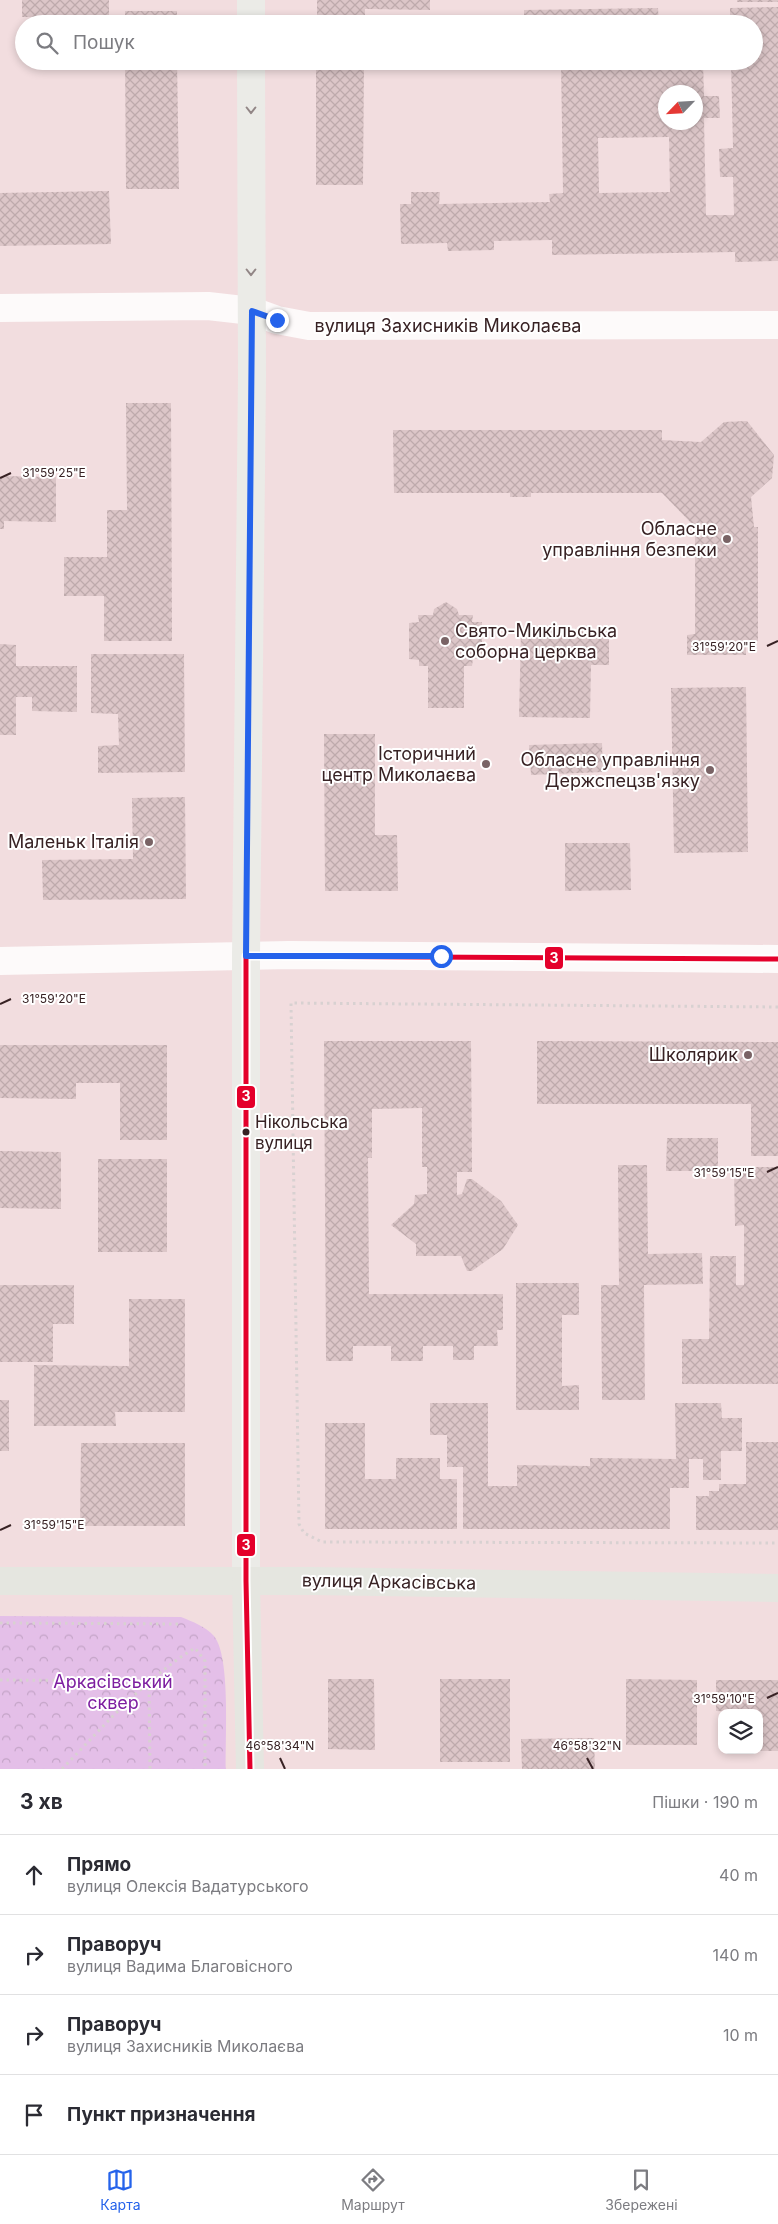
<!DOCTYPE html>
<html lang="uk">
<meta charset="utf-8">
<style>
:root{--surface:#fff;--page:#f2f2f3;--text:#2b2b33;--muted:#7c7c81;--line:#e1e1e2;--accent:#2563eb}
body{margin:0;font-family:Inter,sans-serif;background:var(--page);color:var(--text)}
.controls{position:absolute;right:15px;bottom:15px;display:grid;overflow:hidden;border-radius:10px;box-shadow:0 2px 8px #0003}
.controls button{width:45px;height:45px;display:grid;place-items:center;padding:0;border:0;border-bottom:1px solid var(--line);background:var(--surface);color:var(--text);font:25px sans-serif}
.compass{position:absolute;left:658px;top:85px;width:45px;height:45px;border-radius:50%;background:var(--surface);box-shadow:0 2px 8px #0003;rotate:245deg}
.stop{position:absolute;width:15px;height:15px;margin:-11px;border:4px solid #2563eb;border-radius:50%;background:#fff}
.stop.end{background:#2563eb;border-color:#fff;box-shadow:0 1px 5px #0008}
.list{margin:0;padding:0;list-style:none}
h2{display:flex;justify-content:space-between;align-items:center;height:65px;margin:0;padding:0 20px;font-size:21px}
h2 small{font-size:16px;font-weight:400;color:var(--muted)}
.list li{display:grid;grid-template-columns:32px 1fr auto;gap:15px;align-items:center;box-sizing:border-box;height:80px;padding:0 20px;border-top:1px solid var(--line)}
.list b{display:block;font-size:19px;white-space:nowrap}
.list p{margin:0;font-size:16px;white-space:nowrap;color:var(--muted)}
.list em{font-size:16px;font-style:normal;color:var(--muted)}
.icon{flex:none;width:28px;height:28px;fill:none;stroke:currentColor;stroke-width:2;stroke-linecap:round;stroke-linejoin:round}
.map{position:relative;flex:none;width:778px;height:1769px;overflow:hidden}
.search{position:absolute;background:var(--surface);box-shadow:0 2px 8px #0003;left:15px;right:15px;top:15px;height:55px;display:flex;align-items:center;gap:12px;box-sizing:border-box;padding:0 18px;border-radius:28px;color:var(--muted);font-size:19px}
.sheet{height:385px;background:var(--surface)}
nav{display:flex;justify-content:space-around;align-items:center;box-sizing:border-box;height:70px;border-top:1px solid var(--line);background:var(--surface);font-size:14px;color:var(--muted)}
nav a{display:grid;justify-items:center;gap:2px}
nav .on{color:var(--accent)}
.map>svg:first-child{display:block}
</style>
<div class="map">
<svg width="778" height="1769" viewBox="0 0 778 1769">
<defs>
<pattern id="park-crowns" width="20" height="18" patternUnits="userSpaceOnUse" patternTransform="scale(1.25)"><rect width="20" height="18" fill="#e4bfe8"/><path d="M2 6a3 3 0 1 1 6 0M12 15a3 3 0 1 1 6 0" fill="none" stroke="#c4a4c7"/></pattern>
<pattern id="building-cross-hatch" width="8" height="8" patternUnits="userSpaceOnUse" patternTransform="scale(1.25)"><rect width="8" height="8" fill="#dcc6c8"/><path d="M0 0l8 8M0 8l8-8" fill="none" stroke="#beaaac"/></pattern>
</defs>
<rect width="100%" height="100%" fill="#f2dddf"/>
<path fill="url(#park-crowns)" d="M 0,1616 L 181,1617 C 193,1622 205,1626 214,1636 C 231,1657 225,1740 226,1769 L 0,1769 Z"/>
<g fill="url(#building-cross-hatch)" fill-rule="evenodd">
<rect x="22" y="0" width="87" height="17"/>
<polygon points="317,0 430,0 430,10 365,9 365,24 317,24"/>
<rect x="737" y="0" width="41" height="2"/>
<path d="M 778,7 L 778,261 L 735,262 L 735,252 L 552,255 L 552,240 L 494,241 L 494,250 L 448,251 L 447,243 L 401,244 L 400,204 L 411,204 L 411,192 L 440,192 L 439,204 L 550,202 L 549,194 L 563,193 L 561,61 L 703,61 L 704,96 L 719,96 L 720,118 L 704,118 L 706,215 L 734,215 L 733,177 L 720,177 L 719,149 L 733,148 L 731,61 L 754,61 L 754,24 L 730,24 L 730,8 ZM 666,92 L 696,92 L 696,122 L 666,122 ZM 669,137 L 670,192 L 599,193 L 598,138 Z"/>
<polygon points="658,8 659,24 524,24 524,10"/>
<rect x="125" y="11" width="52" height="13"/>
<polygon points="125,61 177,61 179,189 126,189"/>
<polygon points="316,61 364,61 363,185 316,185"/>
<polygon points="109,191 111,244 0,246 0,193"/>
<polygon points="126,403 171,403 172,641 104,641 104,596 64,596 64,557 107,557 107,510 127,510"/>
<polygon points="747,421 774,455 772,478 751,497 754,527 758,527 758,641 746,641 746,655 687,655 687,635 695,634 695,527 662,493 531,493 531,497 510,497 510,493 394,493 393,430 662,430 662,440 701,442 724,422"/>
<polygon points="0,476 56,477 56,522 4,521 4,529 0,529"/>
<polygon points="446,602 457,609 459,615 473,615 472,622 482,622 482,659 473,659 472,666 464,666 464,708 428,708 428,666 419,666 419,660 409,659 409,623 419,622 418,615 433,615 434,609"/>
<polygon points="521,629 609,631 609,665 591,665 590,718 519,717"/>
<polygon points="0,644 16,645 16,666 77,666 77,712 32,711 32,697 16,697 16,735 0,735"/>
<polygon points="91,654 184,654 185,772 98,773 98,746 119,745 118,714 91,713"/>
<polygon points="746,687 748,852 674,853 671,688"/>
<polygon points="324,734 375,734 375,835 397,835 398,891 325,891"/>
<polygon points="602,743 603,772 531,775 529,745"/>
<polygon points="185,797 186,899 43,900 42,860 133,859 132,798"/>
<polygon points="565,843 630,843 631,890 565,891"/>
<polygon points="324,1041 471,1041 472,1172 457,1172 457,1195 462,1194 467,1179 472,1179 501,1201 518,1225 503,1249 472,1271 467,1271 461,1256 416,1256 416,1244 391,1225 414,1204 415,1195 427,1194 427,1167 422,1167 422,1108 372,1109 372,1158 368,1158 369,1294 503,1294 503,1330 497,1330 498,1346 474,1346 474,1360 453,1360 453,1346 423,1346 423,1361 391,1361 391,1346 353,1346 353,1361 326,1361"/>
<polygon points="537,1041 778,1042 778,1156 751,1156 751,1104 537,1104"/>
<polygon points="0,1045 167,1045 167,1140 120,1140 120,1083 76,1083 76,1099 0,1098"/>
<polygon points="667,1138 718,1138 718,1171 666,1171"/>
<polygon points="0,1151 61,1152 61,1209 0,1208"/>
<rect x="98" y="1159" width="69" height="93"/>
<polygon points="618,1165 647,1165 648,1254 702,1253 703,1284 644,1285 645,1400 602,1400 601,1285 619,1285"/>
<polygon points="734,1167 778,1167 778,1384 682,1384 682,1339 709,1339 710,1256 736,1256 736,1285 744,1285 744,1225 735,1226"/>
<polygon points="516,1283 579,1283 579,1315 562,1315 562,1386 579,1385 579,1410 516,1410"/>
<polygon points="0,1285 74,1285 74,1324 53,1324 53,1362 0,1362"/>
<polygon points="129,1299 185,1299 185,1412 115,1412 116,1426 34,1426 34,1365 129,1366"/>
<rect x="0" y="1400" width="9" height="51"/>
<polygon points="430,1403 488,1403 488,1486 517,1486 517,1465 590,1466 590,1458 676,1459 675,1403 721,1403 722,1418 742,1418 742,1451 721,1451 721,1480 703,1480 703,1459 689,1459 689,1488 670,1488 670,1529 463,1529 463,1467 447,1467 447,1435 430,1435"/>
<polygon points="325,1423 365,1423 365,1479 396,1479 396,1458 440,1458 440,1479 457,1479 457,1529 325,1529"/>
<polygon points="746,1442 778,1442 778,1530 696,1530 696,1496 709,1496 709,1491 719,1491 719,1484 746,1484"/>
<polygon points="81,1443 185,1443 185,1526 80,1526"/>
<polygon points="328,1679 374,1679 375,1750 328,1749"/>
<rect x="440" y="1679" width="70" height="83"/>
<polygon points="626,1679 697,1680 697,1745 626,1745"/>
<polygon points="716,1680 778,1680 778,1751 759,1751 759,1713 716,1711"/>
<polygon points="594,1738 595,1769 522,1769 521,1739"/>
</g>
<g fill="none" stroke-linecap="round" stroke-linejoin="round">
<g stroke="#d8d1d1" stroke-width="3" stroke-dasharray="2.5 4" stroke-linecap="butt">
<polyline points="778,1007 291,1003 299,1524 304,1533 322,1542 778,1543"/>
<polyline points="0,1623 181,1624"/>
<polyline points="0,1680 149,1681 150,1769"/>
<path d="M 62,1769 C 104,1726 144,1679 195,1648 L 205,1661 L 205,1769"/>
</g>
<g stroke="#fdfafa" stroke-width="28">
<polyline points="0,308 208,306 252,311 277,320 309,326 778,325"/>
<polyline points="0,961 289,955 778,959"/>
</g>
<g stroke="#ebebe7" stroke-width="28">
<polyline points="251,0 251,24"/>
<polyline points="246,1581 246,956 252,375 251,61"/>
</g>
<g stroke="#e5e6e0" stroke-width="28">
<polyline points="0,1581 311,1581 778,1588"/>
<polyline points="246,1581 250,1769"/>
</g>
<defs>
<polyline id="bus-1" points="250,1769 246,1581 246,956 778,959"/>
</defs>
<use href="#bus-1" stroke="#fff" stroke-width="9"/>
<use href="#bus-1" stroke="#e4002b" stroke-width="5"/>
</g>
<defs><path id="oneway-chevron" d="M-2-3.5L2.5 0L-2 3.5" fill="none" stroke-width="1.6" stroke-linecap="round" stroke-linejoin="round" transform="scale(1.25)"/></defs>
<g stroke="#928686">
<use href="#oneway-chevron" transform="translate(251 110) rotate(90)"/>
<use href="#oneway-chevron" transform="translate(251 272) rotate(90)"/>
</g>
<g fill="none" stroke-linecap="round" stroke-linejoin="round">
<polyline stroke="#2563eb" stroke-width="6" points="277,320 252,311 246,956 441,956"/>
</g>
<path fill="none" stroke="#382224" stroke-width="2" d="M 0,478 L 11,473M 767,646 L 778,641M 0,1004 L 11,999M 767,1172 L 778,1167M 0,1530 L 11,1525M 767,1698 L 778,1693M 280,1758 L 285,1769M 587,1758 L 593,1769"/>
<g fill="#796365" stroke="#fff" stroke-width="2">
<circle cx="727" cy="539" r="5"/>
<circle cx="445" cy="641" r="5"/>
<circle cx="486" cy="764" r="5"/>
<circle cx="710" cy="770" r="5"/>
<circle cx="149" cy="842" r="5"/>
<circle cx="748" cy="1055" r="5"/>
</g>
<circle fill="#382224" stroke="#fff" stroke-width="2" cx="246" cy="1132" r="4.5"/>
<g text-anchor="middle" stroke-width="4" stroke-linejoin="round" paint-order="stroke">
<g font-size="17" fill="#382224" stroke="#fff" text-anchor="start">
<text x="255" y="1128">Нікольська<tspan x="255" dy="21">вулиця</tspan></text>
</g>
<g font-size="18" fill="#382224" stroke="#fff">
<text x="448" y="332">вулиця Захисників Миколаєва</text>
<text transform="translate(389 1582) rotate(1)" y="6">вулиця Аркасівська</text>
</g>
<g font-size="18" fill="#382224" stroke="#fff" text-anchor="end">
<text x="717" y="535">Обласне<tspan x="717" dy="21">управління безпеки</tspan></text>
<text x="455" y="637" text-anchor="start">Свято-Микільська<tspan x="455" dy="21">соборна церква</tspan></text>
<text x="476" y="760">Історичний<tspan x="476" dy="21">центр Миколаєва</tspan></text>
<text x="700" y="766">Обласне управління<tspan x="700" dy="21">Держспецзв'язку</tspan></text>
<text x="139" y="848">Маленьк Італія</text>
<text x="738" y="1061">Школярик</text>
</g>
<g font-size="18" fill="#7d1ea0" stroke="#fff">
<text x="113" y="1688">Аркасівський<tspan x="113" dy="21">сквер</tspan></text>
</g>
</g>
<g font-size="12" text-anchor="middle" fill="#382224" stroke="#fff" stroke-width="4" stroke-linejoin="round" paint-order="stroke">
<text x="54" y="477">31°59'25"E</text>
<text x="724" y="651">31°59'20"E</text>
<text x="54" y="1003">31°59'20"E</text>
<text x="724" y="1177">31°59'15"E</text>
<text x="54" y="1529">31°59'15"E</text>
<text x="724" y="1703">31°59'10"E</text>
<text x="280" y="1750">46°58'34"N</text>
<text x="587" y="1750">46°58'32"N</text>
</g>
<g stroke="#fff" stroke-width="2">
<rect x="544" y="946" width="20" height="24" rx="5" fill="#e4002b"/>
<rect x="236" y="1085" width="20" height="24" rx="5" fill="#e4002b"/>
<rect x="236" y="1533" width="20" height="24" rx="5" fill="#e4002b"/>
</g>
<g font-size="14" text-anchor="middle" font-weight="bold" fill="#fff">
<text x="554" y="963">3</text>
<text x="246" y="1101">3</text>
<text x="246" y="1550">3</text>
</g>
</svg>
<div class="controls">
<button><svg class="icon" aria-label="layers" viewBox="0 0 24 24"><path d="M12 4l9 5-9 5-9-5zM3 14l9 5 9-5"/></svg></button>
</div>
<svg class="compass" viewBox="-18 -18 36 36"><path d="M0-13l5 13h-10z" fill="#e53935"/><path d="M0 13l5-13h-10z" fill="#7c7c81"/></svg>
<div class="stop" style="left:441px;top:956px"></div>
<div class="stop end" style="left:277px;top:320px"></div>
<div class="search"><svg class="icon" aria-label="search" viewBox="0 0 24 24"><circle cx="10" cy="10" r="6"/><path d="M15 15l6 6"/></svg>Пошук</div>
</div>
<section class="sheet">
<h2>3 хв<small>Пішки · 190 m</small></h2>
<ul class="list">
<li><svg class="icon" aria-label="ahead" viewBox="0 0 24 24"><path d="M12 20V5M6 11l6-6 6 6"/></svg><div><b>Прямо</b><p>вулиця Олексія Вадатурського</p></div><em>40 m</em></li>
<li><svg class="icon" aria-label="right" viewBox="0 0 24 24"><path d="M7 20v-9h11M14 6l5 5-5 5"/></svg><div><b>Праворуч</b><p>вулиця Вадима Благовісного</p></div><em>140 m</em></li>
<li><svg class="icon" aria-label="right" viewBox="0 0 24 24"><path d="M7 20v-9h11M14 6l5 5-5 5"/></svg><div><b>Праворуч</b><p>вулиця Захисників Миколаєва</p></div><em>10 m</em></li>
<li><svg class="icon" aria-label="arrive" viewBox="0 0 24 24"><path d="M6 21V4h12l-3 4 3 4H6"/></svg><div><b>Пункт призначення</b></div></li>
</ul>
</section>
<nav>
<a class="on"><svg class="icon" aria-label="map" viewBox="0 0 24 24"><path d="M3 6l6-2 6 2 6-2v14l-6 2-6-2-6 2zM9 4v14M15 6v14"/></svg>Карта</a>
<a><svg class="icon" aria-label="directions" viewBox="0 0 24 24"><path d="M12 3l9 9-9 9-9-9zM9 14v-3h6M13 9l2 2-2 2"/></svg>Маршрут</a>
<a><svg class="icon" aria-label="saved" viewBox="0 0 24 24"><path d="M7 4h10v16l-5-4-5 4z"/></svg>Збережені</a>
</nav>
